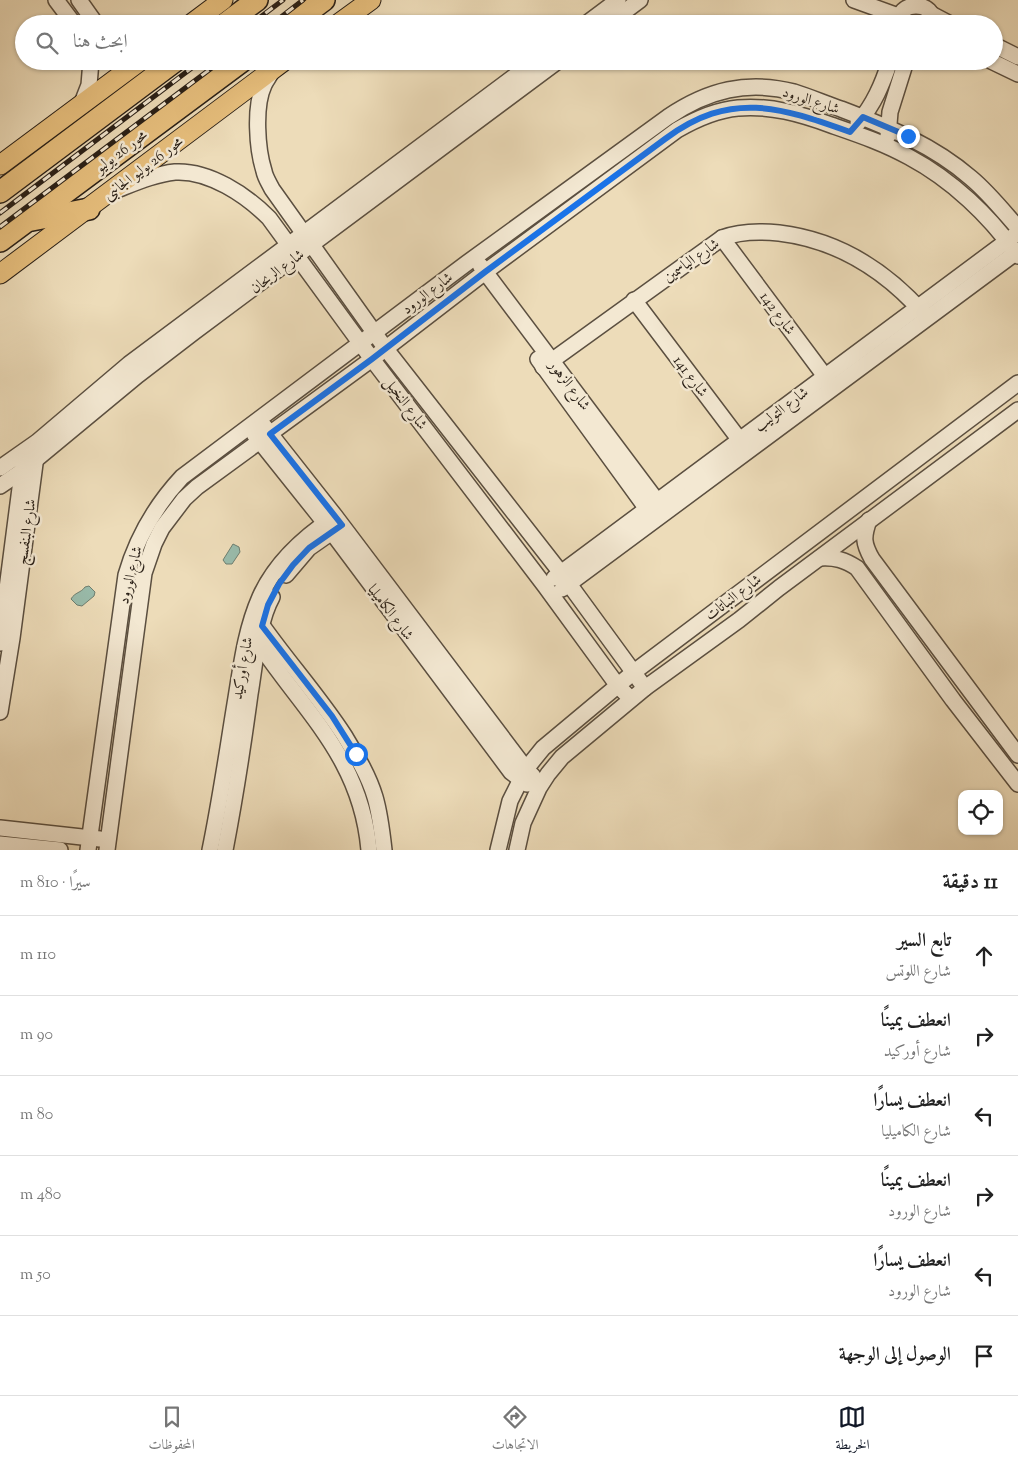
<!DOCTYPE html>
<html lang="ar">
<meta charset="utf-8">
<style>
:root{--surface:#fff;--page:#f2f2f2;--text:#222;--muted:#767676;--line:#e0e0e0;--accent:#111827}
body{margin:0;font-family:"Sorts Mill Goudy",Amiri,serif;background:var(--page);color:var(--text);direction:rtl}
.controls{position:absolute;right:15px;bottom:15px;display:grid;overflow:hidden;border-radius:10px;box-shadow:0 1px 4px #0004}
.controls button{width:45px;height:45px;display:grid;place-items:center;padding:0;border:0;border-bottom:1px solid var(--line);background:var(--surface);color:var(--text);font:25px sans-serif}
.stop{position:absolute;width:15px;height:15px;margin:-11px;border:4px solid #1a73e8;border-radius:50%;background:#fff}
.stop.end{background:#1a73e8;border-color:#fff;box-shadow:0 1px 5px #0008}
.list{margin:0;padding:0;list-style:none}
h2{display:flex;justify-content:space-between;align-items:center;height:65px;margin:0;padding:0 20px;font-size:21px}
h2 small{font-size:16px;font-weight:400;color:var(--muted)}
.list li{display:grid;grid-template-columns:32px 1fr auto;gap:15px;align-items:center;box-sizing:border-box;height:80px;padding:0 20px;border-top:1px solid var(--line)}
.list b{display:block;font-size:19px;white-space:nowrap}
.list p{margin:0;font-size:16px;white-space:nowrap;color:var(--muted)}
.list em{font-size:16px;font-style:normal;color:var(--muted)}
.icon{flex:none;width:28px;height:28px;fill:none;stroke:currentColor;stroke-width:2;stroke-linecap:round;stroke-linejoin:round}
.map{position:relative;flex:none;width:1018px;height:850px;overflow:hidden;direction:ltr}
.search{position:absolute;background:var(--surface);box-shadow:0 1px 4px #0004;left:15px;right:15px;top:15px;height:55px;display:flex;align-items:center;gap:12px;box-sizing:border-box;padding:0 18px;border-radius:28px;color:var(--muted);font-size:19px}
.sheet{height:545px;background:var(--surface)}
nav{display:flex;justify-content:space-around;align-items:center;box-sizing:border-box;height:70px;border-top:1px solid var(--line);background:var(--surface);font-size:14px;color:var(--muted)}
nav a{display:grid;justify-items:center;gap:2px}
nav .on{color:var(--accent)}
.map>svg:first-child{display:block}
</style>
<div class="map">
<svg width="1018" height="850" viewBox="0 0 1018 850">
<rect width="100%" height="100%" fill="#eddcb9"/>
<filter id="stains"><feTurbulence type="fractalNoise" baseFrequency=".004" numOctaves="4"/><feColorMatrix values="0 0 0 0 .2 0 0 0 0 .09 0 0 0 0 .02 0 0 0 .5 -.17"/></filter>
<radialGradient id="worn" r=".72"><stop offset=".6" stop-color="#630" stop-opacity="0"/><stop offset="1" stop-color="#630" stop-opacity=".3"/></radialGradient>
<g fill="#99bcac" stroke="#6d7e70">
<polygon points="233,544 239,547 240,552 232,564 226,564 223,560"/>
<path d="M 89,586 L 95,592 L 94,596 L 82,606 L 77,605 L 71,599 C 75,592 81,593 85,587 Z"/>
</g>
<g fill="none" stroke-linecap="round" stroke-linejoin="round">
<defs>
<g id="minor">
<polyline points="56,0 74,24"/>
<polyline points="79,0 96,24"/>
<polyline points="854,0 901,17"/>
<polyline points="931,14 950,24"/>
<polyline points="586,24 618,0"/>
<polyline points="608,24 640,0"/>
<path d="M 903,24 C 890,0 942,0 929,24"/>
<polyline points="994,45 1018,57"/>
<polyline points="991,61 1018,74"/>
<path d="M 272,71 C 270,76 266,80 264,85 C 254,106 257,149 264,171 C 265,177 269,183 272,189 L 386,349 L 561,573 L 645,688"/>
<polyline points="82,103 89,85 91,61"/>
<path d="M 858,123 C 874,104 882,85 890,61"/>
<polyline points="888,136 890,112 906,61"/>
<path d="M 119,189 C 137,182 156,174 175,172 C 209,170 246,195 269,218 L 372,359 L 545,586 L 618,686 L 631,699"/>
<polyline points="722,238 830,383"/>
<polyline points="480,265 663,509"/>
<polyline points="634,300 745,447"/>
<polyline points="538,359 652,516"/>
<path d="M 543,367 L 722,238 C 740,231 760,231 779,233 C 838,240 885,270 924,314"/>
<polyline points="264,426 335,516 526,769 533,776"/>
<polyline points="254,434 325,523 511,772 527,784"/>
<polyline points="0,468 37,442 129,364 535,61"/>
<polyline points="0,486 22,471 138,375 194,332 558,61"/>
<path d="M 869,520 C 863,537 863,543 872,559 L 1018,755"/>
<path d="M 820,558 C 835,557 845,560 857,568 L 953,700 L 1018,784"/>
<polyline points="286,575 309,548 339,527"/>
<polyline points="554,578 1015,235"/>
<polyline points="562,589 1018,251"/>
<path d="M 259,621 C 286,660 318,695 344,735 C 356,755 368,774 375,797 C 380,814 382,832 384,850"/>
<path d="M 255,638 C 303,711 361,757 369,850"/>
<polyline points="0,643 23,465"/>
<polyline points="0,712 12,638 36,456"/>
<polyline points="0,828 100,839"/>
<polyline points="0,844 60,850"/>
<path d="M 88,850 L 126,575 C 137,537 155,506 182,477 L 467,263 L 668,117 C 708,90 747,80 794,92 C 810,97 826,104 841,109 C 888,127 933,145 971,178 C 989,193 1003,211 1018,228"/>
<path d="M 107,850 L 144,573 L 154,544 L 162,528 L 184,499 L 197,487 L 372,359 L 485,272 L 677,130 C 696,119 716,110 738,108 C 770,105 801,114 831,125 C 857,134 884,143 909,157 C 952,180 990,216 1018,256"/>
<path d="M 210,850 C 220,802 227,753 235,704 C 241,668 245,631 260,597 C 275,563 304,537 334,517"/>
<path d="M 225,850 C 235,798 243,746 250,694 C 255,665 258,622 272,597"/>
<polyline points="498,850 510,801 526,769 543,748 634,672 1018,383"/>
<polyline points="517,850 523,823 539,788 548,774 562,757 645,688 739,620 779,588 1018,410"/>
</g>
<g id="major">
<polyline points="191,24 223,0"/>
<polyline points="338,24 371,0"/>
<polyline points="0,165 140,61"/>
<polyline points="0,274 284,61"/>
</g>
<g id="highway">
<polyline points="225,24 257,0"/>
<polyline points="292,24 324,0"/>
<polyline points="0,192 175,61"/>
<polyline points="32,220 89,209"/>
<polyline points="0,241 242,61"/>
</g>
</defs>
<use href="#minor" stroke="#5b4f40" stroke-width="18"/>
<use href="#major" stroke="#2a2017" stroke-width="21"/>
<use href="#highway" stroke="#2a2017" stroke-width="24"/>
<use href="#minor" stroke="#f3e8d2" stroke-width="15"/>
<use href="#major" stroke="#e6be7c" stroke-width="19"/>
<use href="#highway" stroke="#e6be7c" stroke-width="21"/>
<defs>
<g id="rail">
<polyline points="251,24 283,0"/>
<polyline points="272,24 303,0"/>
<polyline points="0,213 201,61"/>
<polyline points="0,227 221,61"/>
</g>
</defs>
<use href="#rail" stroke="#2a2017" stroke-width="5"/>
<use href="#rail" stroke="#f3e8d2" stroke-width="3" stroke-dasharray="9" stroke-linecap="butt"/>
</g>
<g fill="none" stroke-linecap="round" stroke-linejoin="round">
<path stroke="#1a73e8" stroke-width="6" d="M 356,754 L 332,716 L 262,626 L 268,605 L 279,584 L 293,565 L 309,548 L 342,525 L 270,434 L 372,359 L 485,272 L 665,139 C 731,90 780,107 850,132 L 863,117 L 908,136"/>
</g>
<g text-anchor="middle" stroke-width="5" stroke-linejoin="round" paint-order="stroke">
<g font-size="15" fill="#2a2017" stroke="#f3e8d2">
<text transform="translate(811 100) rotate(18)" y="5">شارع الورود</text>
<text transform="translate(121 151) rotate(-37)" y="5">محور 26 يوليو</text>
<text transform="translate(143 168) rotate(-37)" y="5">محور 26 يوليو الجانبى</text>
<text transform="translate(691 260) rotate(-35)" y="5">شارع الياسمين</text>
<text transform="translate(277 271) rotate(-37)" y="5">شارع الريحان</text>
<text transform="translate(427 293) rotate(-37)" y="5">شارع الورود</text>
<text transform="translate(778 313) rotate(54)" y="5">شارع 142</text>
<text transform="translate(691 376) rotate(53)" y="5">شارع 141</text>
<text transform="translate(570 385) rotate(53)" y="5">شارع الزهور</text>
<text transform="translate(406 403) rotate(53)" y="5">شارع النخيل</text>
<text transform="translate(781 409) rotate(-37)" y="5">شارع التوليب</text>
<text transform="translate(26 532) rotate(-82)" y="5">شارع البنفسج</text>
<text transform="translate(130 575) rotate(-76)" y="5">شارع الورود</text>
<text transform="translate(733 597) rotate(-37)" y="5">شارع النباتات</text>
<text transform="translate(391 612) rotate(53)" y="5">شارع الكاميليا</text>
<text transform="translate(242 668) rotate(-80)" y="5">شارع أوركيد</text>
</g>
</g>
<rect width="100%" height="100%" filter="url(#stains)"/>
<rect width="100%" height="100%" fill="url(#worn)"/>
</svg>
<div class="controls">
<button><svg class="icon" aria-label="locate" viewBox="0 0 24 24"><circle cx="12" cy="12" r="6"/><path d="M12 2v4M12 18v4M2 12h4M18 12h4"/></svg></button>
</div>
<div class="stop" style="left:356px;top:754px"></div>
<div class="stop end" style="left:908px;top:136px"></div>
<div class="search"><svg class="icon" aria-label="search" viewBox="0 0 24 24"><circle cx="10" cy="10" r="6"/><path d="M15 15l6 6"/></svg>ابحث هنا</div>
</div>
<section class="sheet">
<h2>11 دقيقة<small>سيرًا · 810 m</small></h2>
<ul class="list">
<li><svg class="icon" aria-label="ahead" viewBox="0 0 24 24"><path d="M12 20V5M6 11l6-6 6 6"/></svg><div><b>تابع السير</b><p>شارع اللوتس</p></div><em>110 m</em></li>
<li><svg class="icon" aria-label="right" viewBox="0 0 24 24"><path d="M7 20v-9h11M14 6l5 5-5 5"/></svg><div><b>انعطف يمينًا</b><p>شارع أوركيد</p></div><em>90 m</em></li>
<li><svg class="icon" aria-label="left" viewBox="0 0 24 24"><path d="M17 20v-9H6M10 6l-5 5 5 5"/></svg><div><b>انعطف يسارًا</b><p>شارع الكاميليا</p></div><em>80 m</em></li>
<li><svg class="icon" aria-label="right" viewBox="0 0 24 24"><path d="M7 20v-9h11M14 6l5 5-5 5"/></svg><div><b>انعطف يمينًا</b><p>شارع الورود</p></div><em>480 m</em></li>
<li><svg class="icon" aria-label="left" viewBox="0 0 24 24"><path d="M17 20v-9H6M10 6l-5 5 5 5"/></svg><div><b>انعطف يسارًا</b><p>شارع الورود</p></div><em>50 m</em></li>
<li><svg class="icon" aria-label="arrive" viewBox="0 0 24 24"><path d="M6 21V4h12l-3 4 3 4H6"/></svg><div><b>الوصول إلى الوجهة</b></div></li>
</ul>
</section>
<nav>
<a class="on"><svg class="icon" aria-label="map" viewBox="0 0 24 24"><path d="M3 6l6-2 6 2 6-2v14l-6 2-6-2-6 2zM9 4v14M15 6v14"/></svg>الخريطة</a>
<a><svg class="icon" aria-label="directions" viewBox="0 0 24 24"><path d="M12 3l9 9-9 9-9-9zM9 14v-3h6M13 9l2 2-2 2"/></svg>الاتجاهات</a>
<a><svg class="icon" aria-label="saved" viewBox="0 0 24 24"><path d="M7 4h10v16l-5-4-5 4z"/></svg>المحفوظات</a>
</nav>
